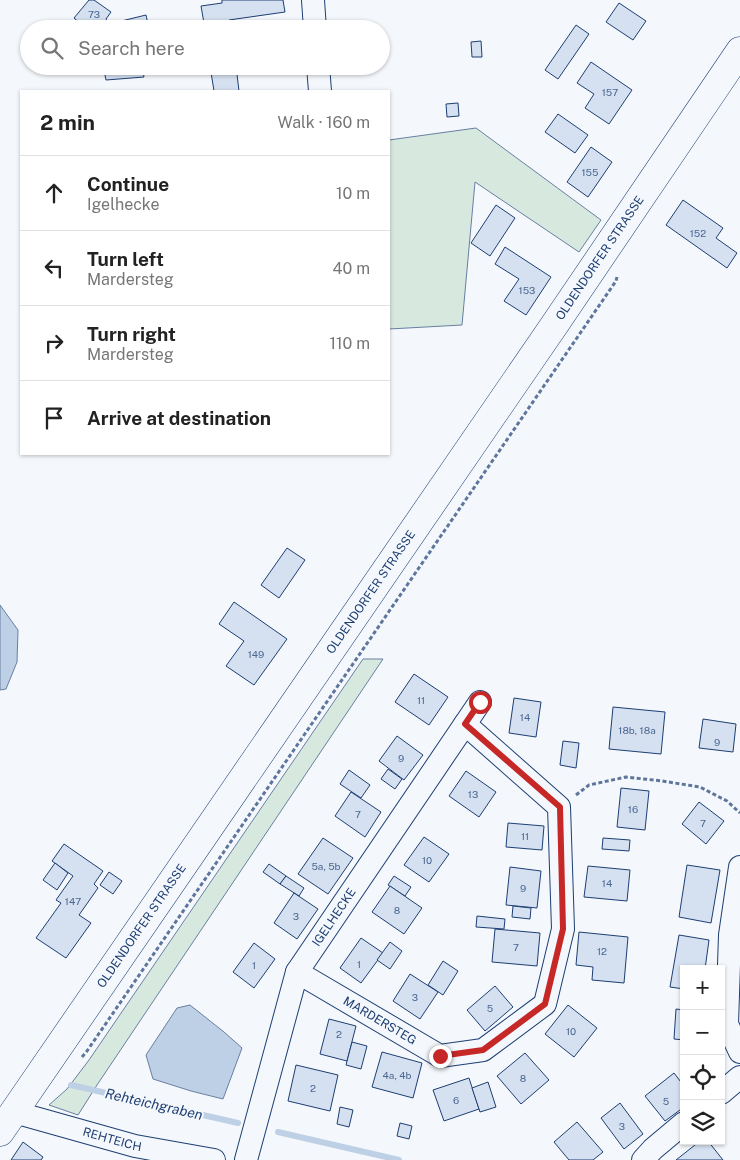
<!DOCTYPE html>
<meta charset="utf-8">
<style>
:root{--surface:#fff;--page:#f2f2f2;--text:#222;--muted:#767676;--line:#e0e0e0}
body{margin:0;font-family:"Public Sans",sans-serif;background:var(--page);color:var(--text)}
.controls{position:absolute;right:15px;bottom:15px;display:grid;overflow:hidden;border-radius:0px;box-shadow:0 1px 4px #0004}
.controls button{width:45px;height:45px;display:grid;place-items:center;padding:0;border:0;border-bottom:1px solid var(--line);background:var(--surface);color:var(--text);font:25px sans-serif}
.stop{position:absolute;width:15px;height:15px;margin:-11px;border:4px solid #c62828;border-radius:50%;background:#fff}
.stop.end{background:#c62828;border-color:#fff;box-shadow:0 1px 5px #0008}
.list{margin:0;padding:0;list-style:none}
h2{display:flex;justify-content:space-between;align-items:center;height:65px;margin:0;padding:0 20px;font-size:21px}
h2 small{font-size:16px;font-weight:400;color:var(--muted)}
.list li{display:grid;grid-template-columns:32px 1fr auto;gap:15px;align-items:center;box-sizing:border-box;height:75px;padding:0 20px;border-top:1px solid var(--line)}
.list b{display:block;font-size:19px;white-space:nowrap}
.list p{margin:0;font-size:16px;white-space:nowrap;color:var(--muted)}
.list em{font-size:16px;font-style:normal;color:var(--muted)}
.icon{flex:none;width:28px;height:28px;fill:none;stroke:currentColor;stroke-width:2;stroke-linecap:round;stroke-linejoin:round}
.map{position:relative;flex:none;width:740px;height:1160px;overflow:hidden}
.search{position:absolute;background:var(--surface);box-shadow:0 1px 4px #0004;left:20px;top:20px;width:370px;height:55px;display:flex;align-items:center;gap:12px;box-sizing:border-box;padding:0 18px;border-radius:28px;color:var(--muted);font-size:19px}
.panel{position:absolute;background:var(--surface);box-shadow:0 1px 4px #0004;left:20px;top:90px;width:370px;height:365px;border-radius:0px}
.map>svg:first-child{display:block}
</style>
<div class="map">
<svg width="740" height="1160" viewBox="0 0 740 1160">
<rect width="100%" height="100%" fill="#f4f7fb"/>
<g fill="#d7e8df" stroke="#687fa3">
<polygon points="476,128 601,220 579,252 475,182 462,325 389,329 389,140"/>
<polygon points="363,659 383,659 97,1085 78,1115 49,1105 67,1089 89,1060"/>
</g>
<g fill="#bed0e5" stroke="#687fa3">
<polygon points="0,605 18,630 17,662 6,689 0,690"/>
<polygon points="190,1005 224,1032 242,1048 223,1099 191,1091 153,1079 146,1055 177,1008"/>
</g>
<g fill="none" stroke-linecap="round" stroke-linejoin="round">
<g stroke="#bed0e5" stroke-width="6">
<polyline points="71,1085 238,1123"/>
<polyline points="278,1132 399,1160"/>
</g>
</g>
<g fill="#d5e0f0" stroke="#1d3f73">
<polygon points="89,0 94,0 111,12 106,19 109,24 146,15 149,29 87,29 74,18"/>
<polygon points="222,0 283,0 285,12 229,20 230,29 205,29 201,6 222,3"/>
<polygon points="619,3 646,21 633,40 606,22"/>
<polygon points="576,25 589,34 558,79 545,70"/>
<polygon points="481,41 482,57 472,57 471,42"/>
<polygon points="591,62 632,90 609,124 585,108 594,94 577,83"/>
<polygon points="103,66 148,66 142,67 144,77 106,80"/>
<polygon points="210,66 236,66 239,91 214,91"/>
<polygon points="458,103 459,116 447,117 446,104"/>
<polygon points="558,114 588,135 575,153 545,132"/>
<polygon points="591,147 612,162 588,197 567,182"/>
<polygon points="683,200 723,228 716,238 737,253 727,268 666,225"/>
<polygon points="496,205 515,218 490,256 471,243"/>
<polygon points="505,247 551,277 526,315 504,301 519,279 495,264"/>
<polygon points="287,548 305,560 279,598 261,585"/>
<polygon points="234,602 287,639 254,685 226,666 244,641 219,624"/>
<polygon points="414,674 448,697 429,725 395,702"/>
<polygon points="514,698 541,702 536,737 509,733"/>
<polygon points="613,707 665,712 661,754 609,749"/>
<polygon points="703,719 736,724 733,752 699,748"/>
<polygon points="397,736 423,755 404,780 379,761"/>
<polygon points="563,741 579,743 576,768 560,765"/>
<polygon points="388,769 402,779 395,789 381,779"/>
<polygon points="349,770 370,785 361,798 340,784"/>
<polygon points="466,771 496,792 479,817 449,796"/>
<polygon points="621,788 649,791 645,830 617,827"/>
<polygon points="351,792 381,812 365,837 335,816"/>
<polygon points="699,802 724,821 706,844 682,824"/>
<polygon points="508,823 544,826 542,850 506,847"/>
<polygon points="424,837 449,854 429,882 404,865"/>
<polygon points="323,838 353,858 328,894 298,874"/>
<polygon points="603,838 630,840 629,851 602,849"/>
<polygon points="64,844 103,871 94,884 98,888 79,915 91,923 66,958 36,938 61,903 56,900 73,876 52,861"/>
<polygon points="55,863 68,873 57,890 43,880"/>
<polygon points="269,864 286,876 280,884 263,872"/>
<polygon points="687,865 720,870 711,923 679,917"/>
<polygon points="588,866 630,870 627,901 584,897"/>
<polygon points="510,867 541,871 537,908 506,905"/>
<polygon points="109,872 122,881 113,894 100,885"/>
<polygon points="286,876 304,888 299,896 280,884"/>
<polygon points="394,876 411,887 405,896 388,885"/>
<polygon points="390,886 422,908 404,934 372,912"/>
<polygon points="294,893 318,909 297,939 274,923"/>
<polygon points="513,906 531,908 530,919 512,917"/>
<polygon points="477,916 505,919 504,929 476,927"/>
<polygon points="495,929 540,933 537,966 492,962"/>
<polygon points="579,932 628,937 624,983 592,980 593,967 576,965"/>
<polygon points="679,935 709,940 705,969 684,969 684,989 670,987"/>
<polygon points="361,938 383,953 361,983 340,968"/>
<polygon points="390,942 402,951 390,969 377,960"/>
<polygon points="254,943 275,959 254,988 233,972"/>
<polygon points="443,961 458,971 443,995 428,985"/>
<polygon points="410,974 438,992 420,1019 393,1001"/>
<polygon points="495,986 513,1007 485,1031 467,1010"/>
<polygon points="568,1005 597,1028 574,1057 545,1034"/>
<polygon points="676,1009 684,1010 684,1040 674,1039"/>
<polygon points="329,1019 356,1026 347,1061 320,1054"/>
<polygon points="352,1042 367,1046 361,1069 346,1065"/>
<polygon points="382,1052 422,1063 413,1098 372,1087"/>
<polygon points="525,1053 549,1080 521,1104 497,1076"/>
<polygon points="296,1065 338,1075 330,1111 288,1101"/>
<polygon points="674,1073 684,1086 684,1107 665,1121 645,1096"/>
<polygon points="469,1078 479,1109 444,1121 433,1090"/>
<polygon points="488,1082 496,1107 480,1112 472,1088"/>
<polygon points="620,1103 643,1134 624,1149 601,1118"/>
<polygon points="340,1107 353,1110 349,1127 337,1124"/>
<polygon points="577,1122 603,1152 593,1160 569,1160 554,1142"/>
<polygon points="400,1123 412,1126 409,1139 397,1136"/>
<polygon points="700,1141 708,1141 723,1160 676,1160"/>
<polygon points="23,1142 43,1157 41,1160 11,1160"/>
</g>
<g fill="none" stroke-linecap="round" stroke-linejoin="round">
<defs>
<g id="minor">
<polyline points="313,0 315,29"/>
<polyline points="318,66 320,91"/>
<polyline points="740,867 730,935 727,1024 740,1052"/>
<path id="s1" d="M 297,972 L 440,1056 L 483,1050 L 545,1004 L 563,929 L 559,807 L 465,724"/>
<polyline points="721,1093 740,1077"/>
<path id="s2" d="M 14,1112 L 135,1146 L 214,1160"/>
<path id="s3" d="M 246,1160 L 297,972 L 480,702"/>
<polyline points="643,1160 653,1149 684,1123"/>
</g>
<g id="major">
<path id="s4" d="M 0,1132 L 555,324 L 740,51"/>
</g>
</defs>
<use href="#minor" stroke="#1d3f73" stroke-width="24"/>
<use href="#major" stroke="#1d3f73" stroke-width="29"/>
<g stroke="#5e769c" stroke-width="3" stroke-dasharray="4 2.5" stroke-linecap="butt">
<polyline points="576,795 589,785 626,777 662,781 700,787 727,801 740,813"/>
<polyline points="82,1057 87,1051 616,281 617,277"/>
</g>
<use href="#minor" stroke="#f4f7fb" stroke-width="22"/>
<use href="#major" stroke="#f4f7fb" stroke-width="28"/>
</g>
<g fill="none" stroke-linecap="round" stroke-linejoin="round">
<polyline stroke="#c62828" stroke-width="6" points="440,1056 483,1050 545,1004 563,929 560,807 465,724 480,702"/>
</g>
<g text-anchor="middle" stroke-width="4" stroke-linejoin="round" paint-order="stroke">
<g font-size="10" fill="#4b6792">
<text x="94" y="18">73</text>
<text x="610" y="96">157</text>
<text x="590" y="176">155</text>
<text x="698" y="237">152</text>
<text x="527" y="294">153</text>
<text x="256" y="658">149</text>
<text x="421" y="704">11</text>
<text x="525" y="721">14</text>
<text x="637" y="734">18b, 18a</text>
<text x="717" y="746">9</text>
<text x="401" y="762">9</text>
<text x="473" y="798">13</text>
<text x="633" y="813">16</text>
<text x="358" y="818">7</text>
<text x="703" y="827">7</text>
<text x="525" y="840">11</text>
<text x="427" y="864">10</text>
<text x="326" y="870">5a, 5b</text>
<text x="607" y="887">14</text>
<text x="523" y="892">9</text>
<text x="73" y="905">147</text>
<text x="397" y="914">8</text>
<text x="296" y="920">3</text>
<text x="516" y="951">7</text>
<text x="602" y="955">12</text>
<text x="359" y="968">1</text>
<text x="254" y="969">1</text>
<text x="415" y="1001">3</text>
<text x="490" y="1012">5</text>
<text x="571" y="1035">10</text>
<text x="339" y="1038">2</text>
<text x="397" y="1079">4a, 4b</text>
<text x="523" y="1082">8</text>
<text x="313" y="1092">2</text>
<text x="456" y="1104">6</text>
<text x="666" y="1105">5</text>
<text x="622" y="1130">3</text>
</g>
<g font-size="12" fill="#1d3f73" stroke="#f4f7fb">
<text dy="4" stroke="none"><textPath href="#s4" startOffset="1060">OLDENDORFER STRASSE</textPath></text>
<text dy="4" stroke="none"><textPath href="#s4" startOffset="655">OLDENDORFER STRASSE</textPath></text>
<text dy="4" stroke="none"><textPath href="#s3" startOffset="261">IGELHECKE</textPath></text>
<text dy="4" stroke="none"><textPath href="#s4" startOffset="250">OLDENDORFER STRASSE</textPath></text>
<text dy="4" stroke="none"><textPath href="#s1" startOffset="96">MARDERSTEG</textPath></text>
<text dy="4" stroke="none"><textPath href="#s2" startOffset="102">REHTEICH</textPath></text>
</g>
<g font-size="14" font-style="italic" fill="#1d3f73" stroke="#f4f7fb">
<text transform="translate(154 1104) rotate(13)" y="5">Rehteichgraben</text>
</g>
</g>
</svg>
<div class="controls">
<button>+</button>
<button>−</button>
<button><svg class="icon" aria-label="locate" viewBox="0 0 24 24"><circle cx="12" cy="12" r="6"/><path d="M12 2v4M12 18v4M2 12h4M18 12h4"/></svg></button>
<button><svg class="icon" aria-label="layers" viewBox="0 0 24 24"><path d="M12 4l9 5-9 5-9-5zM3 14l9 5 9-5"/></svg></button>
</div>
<div class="stop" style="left:480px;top:702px"></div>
<div class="stop end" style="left:440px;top:1056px"></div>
<div class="search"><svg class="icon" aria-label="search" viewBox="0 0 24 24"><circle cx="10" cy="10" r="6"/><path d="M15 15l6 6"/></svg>Search here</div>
<section class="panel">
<h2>2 min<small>Walk · 160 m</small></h2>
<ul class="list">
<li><svg class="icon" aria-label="ahead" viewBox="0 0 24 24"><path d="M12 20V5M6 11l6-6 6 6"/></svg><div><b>Continue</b><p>Igelhecke</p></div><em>10 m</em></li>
<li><svg class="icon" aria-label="left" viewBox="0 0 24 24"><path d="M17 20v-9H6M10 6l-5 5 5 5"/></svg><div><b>Turn left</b><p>Mardersteg</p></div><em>40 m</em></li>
<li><svg class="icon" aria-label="right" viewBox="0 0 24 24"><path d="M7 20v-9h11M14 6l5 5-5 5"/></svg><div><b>Turn right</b><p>Mardersteg</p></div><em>110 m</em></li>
<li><svg class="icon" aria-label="arrive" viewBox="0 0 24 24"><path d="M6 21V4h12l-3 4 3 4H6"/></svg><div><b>Arrive at destination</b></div></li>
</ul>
</section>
</div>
